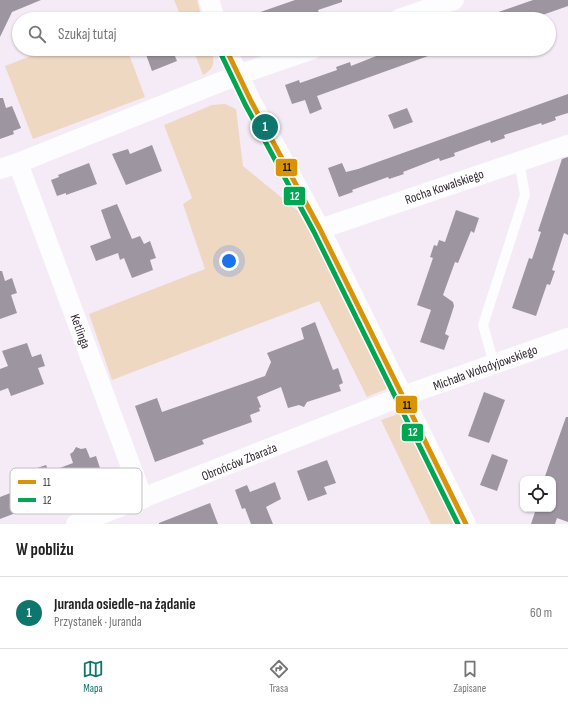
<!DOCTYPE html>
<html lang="pl">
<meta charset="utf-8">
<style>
:root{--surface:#fff;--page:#f6f6f6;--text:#222;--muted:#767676;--line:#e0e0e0;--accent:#0f766e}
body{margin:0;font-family:"Sofia Sans Condensed",sans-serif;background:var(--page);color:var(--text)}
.controls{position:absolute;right:12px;bottom:12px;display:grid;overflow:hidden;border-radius:8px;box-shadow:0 1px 3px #0004}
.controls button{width:36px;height:36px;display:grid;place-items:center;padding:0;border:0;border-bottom:1px solid var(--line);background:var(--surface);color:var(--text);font:20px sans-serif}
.you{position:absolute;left:229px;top:261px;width:14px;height:14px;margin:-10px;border:3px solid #fff;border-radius:50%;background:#1a73e8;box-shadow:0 0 0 6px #1a73e833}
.badge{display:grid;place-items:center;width:26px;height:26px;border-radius:50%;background:var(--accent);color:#fff;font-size:13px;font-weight:700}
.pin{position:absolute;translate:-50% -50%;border:2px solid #fff;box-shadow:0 1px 4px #0006}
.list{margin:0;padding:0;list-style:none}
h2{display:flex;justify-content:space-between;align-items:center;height:52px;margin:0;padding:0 16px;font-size:17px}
h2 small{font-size:13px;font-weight:400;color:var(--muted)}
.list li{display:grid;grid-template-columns:26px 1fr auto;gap:12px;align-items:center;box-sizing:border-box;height:72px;padding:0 16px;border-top:1px solid var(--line)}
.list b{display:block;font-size:15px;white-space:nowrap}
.list p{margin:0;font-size:13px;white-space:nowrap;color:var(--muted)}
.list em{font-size:13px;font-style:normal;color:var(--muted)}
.icon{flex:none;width:22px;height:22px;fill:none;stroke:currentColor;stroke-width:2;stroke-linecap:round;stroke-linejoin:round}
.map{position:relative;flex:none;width:568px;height:524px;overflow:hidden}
.search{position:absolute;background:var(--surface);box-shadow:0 1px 3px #0004;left:12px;right:12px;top:12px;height:44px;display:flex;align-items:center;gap:10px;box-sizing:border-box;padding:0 14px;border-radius:22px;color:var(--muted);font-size:15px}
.sheet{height:124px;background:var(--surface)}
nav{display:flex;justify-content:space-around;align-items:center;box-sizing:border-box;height:56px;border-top:1px solid var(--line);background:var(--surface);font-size:11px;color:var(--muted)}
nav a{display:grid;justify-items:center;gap:2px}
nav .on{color:var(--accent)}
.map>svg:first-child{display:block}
</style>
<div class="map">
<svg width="568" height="524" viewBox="0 0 568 524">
<rect width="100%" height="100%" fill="#f4ebf7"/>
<g fill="#eed8c2">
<polygon points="174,0 197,0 202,19 182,19"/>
<polygon points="49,49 127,49 145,97 33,139 5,66"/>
<path d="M 193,49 L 211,49 C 215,62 215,68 203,75 Z"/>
<polygon points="225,104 236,109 243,166 320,229 390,371 386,389 367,397 319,301 112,380 89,314 205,269 183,204 192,198 164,125 212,105"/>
<polygon points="398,414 413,417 466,524 431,524 381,420"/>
</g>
<g fill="#9d95a0">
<polygon points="0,0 41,0 12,12 0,37"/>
<polygon points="295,0 342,0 342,2 318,10 319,13 302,19 247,19 246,17"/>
<polygon points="533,0 568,0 568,6 531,19 484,19 484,17"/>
<polygon points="144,49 172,49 177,61 152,71"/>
<polygon points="394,49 442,49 442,51 317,96 322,109 310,114 305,100 292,104 285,85 299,80 300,83 337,70 336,67 350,62 351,66"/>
<polygon points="568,94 568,113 555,117 556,120 542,125 541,123 504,135 505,138 491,143 490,140 454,153 455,156 440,161 439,158 403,172 404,174 389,179 388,177 352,190 353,192 339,197 328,168 342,163 346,172 358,169"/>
<polygon points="0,98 3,98 6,108 12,106 21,128 13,131 14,134 0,139"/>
<polygon points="407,108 413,122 394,129 388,115"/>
<polygon points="152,145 162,171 126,185 112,154 128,149 130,154"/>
<polygon points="568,157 568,235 564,233 552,270 555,271 550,285 547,284 536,316 512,308 529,258 532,259 541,232 538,231 562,159"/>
<polygon points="89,163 97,184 66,195 66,193 57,196 51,180 59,177 58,175"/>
<polygon points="117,204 132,239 140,236 144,244 150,241 156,258 150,260 153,270 132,278 124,258 120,260 118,253 96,261 90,246 111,238 101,210"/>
<polygon points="456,210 479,218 474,233 471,231 458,263 455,262 443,295 453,302 454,306 445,334 449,336 444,350 420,342 431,310 417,305 433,258 430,257 434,245 437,246 439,240 445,242"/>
<polygon points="0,271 2,271 5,281 12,278 17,293 11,295 17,313 0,319"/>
<polygon points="315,322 333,370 338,368 343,383 339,385 341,391 307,402 304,407 299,405 288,408 281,387 257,397 261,407 259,408 260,411 250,415 252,422 202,440 204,444 155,462 135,406 157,398 162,412 265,376 271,362 267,353 304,339 301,328"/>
<polygon points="27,343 32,357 41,354 45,366 38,368 44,384 11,396 8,388 0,391 0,369 8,366 2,351"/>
<polygon points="484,392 505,400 489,443 468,436"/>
<polygon points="566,417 568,417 568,522 557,518 555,524 531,524 536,509 553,509 553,479 544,479"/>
<polygon points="76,447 81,449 86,448 90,458 96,456 103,477 90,482 91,486 75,492 73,487 37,501 39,504 0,519 0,497 26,487 23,479 36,474 34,469 46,465 49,472 73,463 70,454 73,452"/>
<polygon points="492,454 508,460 497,491 480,485"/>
<polygon points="327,460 336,483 324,487 327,494 308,501 297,471"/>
<polygon points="275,482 281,499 266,507 273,524 251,524 245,508 242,509 235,490 247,485 250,492"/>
<polygon points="210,503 218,524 159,524 159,523"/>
</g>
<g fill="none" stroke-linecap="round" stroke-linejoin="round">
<polyline stroke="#fdfcfe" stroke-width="10" points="494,364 483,325 525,195 519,161"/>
<g stroke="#fdfcfe" stroke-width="20">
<polyline points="209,0 215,19"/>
<polyline points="399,19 454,0"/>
<polyline points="226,49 251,101 320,229 466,524"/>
<polyline points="0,169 18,163"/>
<polyline points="320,229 568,145"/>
<polyline points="143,499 18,163 238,75 313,49"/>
<polyline points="76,524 403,396 568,338"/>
</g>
<defs>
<polyline id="bus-1" points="226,49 251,101 320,229 466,524"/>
<polyline id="bus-2" points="220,52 245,104 314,232 458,524"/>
</defs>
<use href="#bus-1" stroke="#fff" stroke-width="8"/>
<use href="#bus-2" stroke="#fff" stroke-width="8"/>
<use href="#bus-1" stroke="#d99308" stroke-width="5"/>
<use href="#bus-2" stroke="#00a651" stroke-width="5"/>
</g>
<g text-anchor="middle" stroke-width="4" stroke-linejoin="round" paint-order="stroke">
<g font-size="13" fill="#322a35" stroke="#fff">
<text transform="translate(444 186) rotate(-19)" y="5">Rocha Kowalskiego</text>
<text transform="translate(81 331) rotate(70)" y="5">Ketlinga</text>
<text transform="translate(485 367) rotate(-20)" y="5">Michała Wołodyjowskiego</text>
<text transform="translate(239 461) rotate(-22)" y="5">Obrońców Zbaraża</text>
</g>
</g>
<rect x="10" y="468" width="132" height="46" rx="6" fill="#fff" stroke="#c2bfc2" stroke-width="1"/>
<rect x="18" y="480" width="18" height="4" fill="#d99308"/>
<rect x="18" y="498" width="18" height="4" fill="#00a651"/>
<g font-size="11" fill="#322a35">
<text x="43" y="486">11</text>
<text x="43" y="504">12</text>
</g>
<g stroke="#fff" stroke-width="1.5">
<rect x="275" y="158" width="23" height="19" rx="4" fill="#d99308"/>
<rect x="283" y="186" width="23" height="20" rx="4" fill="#00a651"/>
<rect x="395" y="395" width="23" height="19" rx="4" fill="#d99308"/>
<rect x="401" y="423" width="23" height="19" rx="4" fill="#00a651"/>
</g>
<g font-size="11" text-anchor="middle" font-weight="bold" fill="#fff">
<text x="295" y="200">12</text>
<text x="413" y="436">12</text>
</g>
<g font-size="11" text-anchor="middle" font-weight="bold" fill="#111">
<text x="287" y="171">11</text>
<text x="407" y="409">11</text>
</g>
</svg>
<div class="controls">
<button><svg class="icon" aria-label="locate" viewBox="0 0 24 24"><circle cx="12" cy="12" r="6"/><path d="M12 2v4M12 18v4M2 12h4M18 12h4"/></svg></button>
</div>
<div class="you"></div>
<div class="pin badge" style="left:265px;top:127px">1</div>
<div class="search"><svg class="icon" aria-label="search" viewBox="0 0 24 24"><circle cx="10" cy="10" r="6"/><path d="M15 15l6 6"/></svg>Szukaj tutaj</div>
</div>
<section class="sheet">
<h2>W pobliżu<small></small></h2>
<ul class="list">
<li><span class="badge">1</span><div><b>Juranda osiedle-na żądanie</b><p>Przystanek · Juranda</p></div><em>60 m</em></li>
</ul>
</section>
<nav>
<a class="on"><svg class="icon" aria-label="map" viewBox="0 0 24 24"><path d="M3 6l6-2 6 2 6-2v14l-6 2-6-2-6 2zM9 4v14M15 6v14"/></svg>Mapa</a>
<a><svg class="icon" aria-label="directions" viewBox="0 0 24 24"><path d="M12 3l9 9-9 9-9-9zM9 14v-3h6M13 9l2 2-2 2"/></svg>Trasa</a>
<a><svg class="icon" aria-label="saved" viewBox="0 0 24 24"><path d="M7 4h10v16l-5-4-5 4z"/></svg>Zapisane</a>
</nav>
